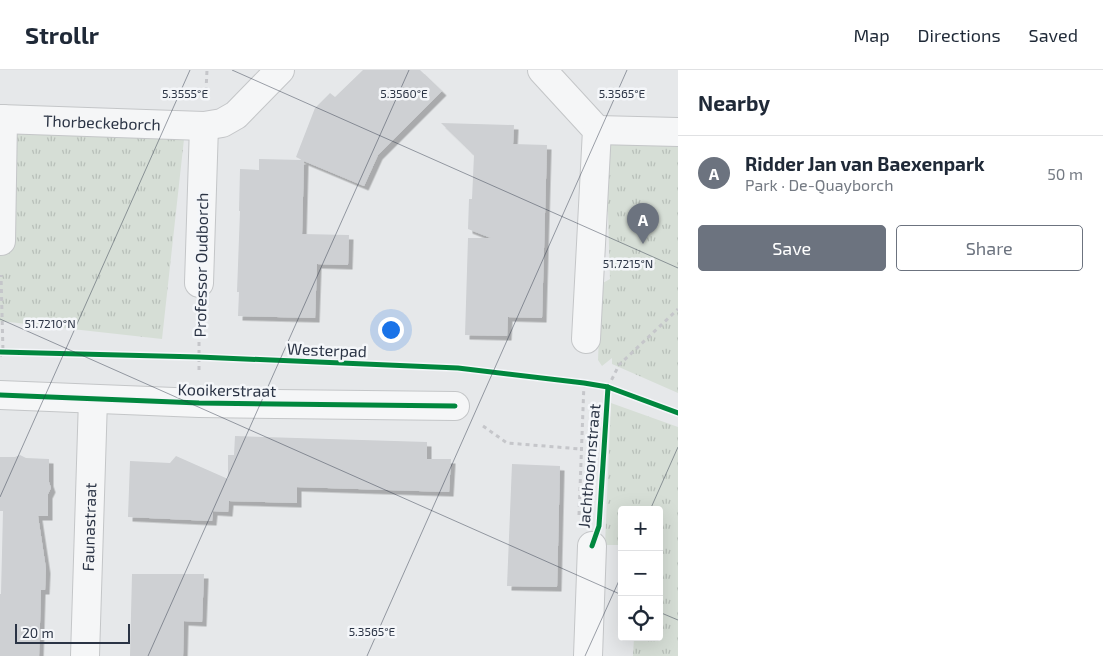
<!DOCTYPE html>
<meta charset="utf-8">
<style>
:root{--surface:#fff;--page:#f2f2f3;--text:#1f2937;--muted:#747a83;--line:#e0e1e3;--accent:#6c737f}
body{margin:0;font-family:"Exo 2",sans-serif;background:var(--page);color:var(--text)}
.controls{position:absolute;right:15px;bottom:15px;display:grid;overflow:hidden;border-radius:5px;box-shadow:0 5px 20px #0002}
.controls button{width:45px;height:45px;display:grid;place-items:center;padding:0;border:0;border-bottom:1px solid var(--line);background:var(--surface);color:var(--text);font:25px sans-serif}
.scale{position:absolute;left:15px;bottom:12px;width:115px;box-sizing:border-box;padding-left:5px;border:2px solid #2b3445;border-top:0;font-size:14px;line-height:18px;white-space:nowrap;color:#2b3445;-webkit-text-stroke:4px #f4f6f9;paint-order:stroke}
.you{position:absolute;left:390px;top:259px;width:18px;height:18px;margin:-12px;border:4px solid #fff;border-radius:50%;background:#1a73e8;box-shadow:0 0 0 8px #1a73e833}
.badge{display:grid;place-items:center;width:32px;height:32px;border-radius:50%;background:var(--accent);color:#fff;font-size:16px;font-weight:700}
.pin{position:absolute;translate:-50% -41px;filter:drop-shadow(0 1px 2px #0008)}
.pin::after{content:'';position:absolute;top:26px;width:18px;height:15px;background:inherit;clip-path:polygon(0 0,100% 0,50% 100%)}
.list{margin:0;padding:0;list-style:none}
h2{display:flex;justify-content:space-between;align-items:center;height:65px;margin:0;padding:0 20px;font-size:21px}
h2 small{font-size:16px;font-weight:400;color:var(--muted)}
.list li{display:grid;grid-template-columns:32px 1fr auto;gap:15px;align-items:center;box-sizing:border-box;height:75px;padding:0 20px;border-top:1px solid var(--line)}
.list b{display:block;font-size:19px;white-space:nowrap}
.list p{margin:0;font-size:16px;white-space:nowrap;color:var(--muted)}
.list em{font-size:16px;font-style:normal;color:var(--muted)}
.actions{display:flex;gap:10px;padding:15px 20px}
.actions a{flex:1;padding:11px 0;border:1px solid var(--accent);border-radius:5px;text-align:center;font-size:18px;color:var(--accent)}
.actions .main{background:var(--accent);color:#fff}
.icon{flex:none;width:28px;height:28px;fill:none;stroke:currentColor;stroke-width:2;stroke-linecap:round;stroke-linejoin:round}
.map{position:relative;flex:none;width:678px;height:586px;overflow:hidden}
header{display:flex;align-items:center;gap:30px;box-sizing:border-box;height:70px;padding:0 25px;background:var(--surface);border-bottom:1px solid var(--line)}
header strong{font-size:24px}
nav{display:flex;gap:28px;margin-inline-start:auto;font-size:18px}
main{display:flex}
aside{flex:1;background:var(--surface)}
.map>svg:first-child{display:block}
</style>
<header>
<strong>Strollr</strong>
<nav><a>Map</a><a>Directions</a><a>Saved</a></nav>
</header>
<main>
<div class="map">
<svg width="678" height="586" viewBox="0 0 678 586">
<defs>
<pattern id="grass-tufts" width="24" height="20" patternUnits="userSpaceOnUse" patternTransform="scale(1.25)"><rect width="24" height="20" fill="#d6ded6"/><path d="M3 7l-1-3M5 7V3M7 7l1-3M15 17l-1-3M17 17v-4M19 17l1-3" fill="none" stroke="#b8bfb9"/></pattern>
<filter id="shadow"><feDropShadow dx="4.5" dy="4.5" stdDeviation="0" flood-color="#0004"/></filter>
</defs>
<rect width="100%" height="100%" fill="#e6e8ea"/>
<g fill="url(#grass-tufts)">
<polygon points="0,45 185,60 162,269 0,251"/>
<polygon points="605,52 678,54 678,323 612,294 612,288 602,296 598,290 601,214 610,209 608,142 604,138"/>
<polygon points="611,333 678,357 678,586 633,586 634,567 659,567 659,440 622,440 622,475 605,475"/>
</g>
<g fill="#ced0d3" filter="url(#shadow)">
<polygon points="363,0 420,0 442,21 378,85 364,116 304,91 302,164 349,165 348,195 317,194 315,248 238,246 239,222 237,222 240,141 239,141 240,99 259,100 259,89 302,90 296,87 315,38 330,23 335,27"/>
<polygon points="441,53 514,55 513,74 547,75 542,248 508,247 507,266 465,265 468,168 491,168 468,159 469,129 472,129 474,85"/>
<polygon points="235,366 427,372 427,389 451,389 449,422 297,417 297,433 229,431 228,442 213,441 212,451 128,447 130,391 170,393 176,386 228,409 228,385 234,385"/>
<polygon points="20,385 26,388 49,389 49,412 51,418 48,424 48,446 38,446 46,499 45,520 41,520 39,586 0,586 0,524 1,524 3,441 0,441 0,387 15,387"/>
<polygon points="512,394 560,396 557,517 507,516"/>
<polygon points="132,504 204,504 202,552 184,551 183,586 130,586"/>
</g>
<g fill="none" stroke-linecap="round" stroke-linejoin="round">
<defs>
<g id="street">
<polyline points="542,0 597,60 586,269"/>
<path id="s1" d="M 0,49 L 204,56 L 222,53 L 236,45 L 280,0"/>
<polyline points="597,60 678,62"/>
<polyline points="1,171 3,49"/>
<polyline points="199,213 204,56"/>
<polyline points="0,325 199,333 455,336"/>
<path id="s2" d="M 85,586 L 93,329"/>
<polyline points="588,586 592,476"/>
</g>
</defs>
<use href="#street" stroke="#c4c6c8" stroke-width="30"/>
<g stroke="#c5c6ca" stroke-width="3" stroke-dasharray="4 4" stroke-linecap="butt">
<polyline points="206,21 207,0"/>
<polyline points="0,286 3,282 1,205"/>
<polyline points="199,300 199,246"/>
<polyline points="608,317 619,295 678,239"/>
<polyline points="483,356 507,373 581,379"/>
<polyline points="579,445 584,313"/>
</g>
<use href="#street" stroke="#f5f6f7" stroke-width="28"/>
<defs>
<g id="cycleway">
<polyline points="0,282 199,287 458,298 584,313 608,317 678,343"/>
<polyline points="0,325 199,333 455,336"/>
<polyline points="592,476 599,456 608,317"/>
</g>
</defs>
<use href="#cycleway" stroke="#f4f6f9" stroke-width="8"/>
<use href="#cycleway" stroke="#00873e" stroke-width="5"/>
</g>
<path fill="none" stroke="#2b3445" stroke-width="1" stroke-opacity="0.45" d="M 232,0 L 678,198M 0,249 L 622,525M 0,427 L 190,0M 650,440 L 678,377M 659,542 L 678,550M 148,586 L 409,0M 367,586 L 627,0M 585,586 L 622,504"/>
<g text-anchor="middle" stroke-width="5" stroke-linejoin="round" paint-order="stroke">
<g font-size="16" fill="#2b3445" stroke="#f4f6f9">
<text dy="6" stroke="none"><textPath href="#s1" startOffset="102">Thorbeckeborch</textPath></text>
<text transform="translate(201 195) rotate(-89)" y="6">Professor Oudborch</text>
<text transform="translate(327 280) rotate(2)" y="6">Westerpad</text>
<text transform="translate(227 320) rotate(1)" y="6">Kooikerstraat</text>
<text transform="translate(589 396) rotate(-85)" y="6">Jachthoornstraat</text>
<text dy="6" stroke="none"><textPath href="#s2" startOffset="129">Faunastraat</textPath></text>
</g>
</g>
<g font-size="12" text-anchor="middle" fill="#2b3445" stroke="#f4f6f9" stroke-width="5" stroke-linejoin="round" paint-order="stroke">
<text x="185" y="28">5.3555°E</text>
<text x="404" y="28">5.3560°E</text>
<text x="622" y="28">5.3565°E</text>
<text x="628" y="198">51.7215°N</text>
<text x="50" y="258">51.7210°N</text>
<text x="372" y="566">5.3565°E</text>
</g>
</svg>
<div class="controls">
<button>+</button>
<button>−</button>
<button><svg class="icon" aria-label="locate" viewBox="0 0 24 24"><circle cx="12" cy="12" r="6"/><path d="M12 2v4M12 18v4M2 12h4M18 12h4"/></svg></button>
</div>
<div class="scale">20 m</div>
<div class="you"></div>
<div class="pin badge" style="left:643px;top:174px">A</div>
</div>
<aside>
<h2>Nearby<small></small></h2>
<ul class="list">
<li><span class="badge">A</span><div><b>Ridder Jan van Baexenpark</b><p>Park · De-Quayborch</p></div><em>50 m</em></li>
</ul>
<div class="actions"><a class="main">Save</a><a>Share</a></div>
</aside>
</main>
